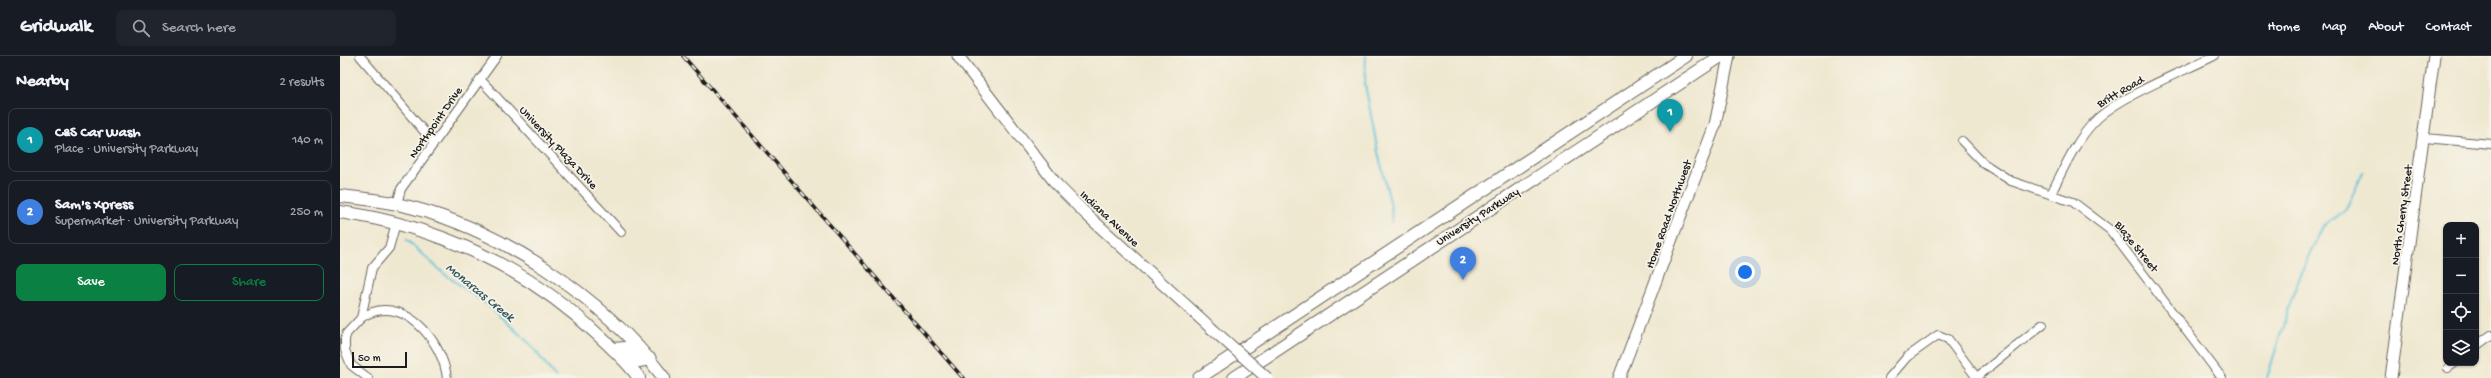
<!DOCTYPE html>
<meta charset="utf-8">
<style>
:root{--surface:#171b24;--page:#20242c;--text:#f1f3f6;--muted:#9ea1a6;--line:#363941;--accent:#0b8043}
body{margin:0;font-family:"Gochi Hand",sans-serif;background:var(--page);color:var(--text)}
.controls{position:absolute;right:12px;bottom:12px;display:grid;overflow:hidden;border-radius:8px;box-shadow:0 1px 3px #0004}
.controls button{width:36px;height:36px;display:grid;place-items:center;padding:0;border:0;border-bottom:1px solid var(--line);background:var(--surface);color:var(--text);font:20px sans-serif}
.scale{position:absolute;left:12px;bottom:10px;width:55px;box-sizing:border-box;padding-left:4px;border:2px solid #1c1c1c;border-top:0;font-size:11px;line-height:14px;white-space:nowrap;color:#1c1c1c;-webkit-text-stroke:3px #f7f3e8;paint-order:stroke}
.you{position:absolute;left:1405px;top:216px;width:14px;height:14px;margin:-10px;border:3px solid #fff;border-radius:50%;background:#1a73e8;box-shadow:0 0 0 6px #1a73e833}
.badge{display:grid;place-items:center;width:26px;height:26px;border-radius:50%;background:var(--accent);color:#fff;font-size:13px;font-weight:700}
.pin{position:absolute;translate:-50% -33px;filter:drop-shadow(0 1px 2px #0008)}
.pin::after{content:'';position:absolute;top:21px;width:14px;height:12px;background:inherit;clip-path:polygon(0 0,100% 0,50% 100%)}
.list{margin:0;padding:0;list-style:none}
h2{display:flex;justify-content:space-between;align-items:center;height:52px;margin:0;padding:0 16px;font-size:17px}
h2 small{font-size:13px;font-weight:400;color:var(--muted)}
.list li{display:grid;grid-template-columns:26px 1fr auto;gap:12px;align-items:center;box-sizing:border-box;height:64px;margin:0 8px 8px;padding:0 8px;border:1px solid var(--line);border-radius:8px}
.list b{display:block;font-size:15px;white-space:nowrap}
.list p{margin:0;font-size:13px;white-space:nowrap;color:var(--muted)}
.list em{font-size:13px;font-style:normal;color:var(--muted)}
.actions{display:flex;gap:8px;padding:12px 16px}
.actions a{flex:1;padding:9px 0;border:1px solid var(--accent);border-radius:8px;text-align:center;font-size:14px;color:var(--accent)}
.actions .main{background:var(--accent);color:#fff}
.icon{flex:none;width:22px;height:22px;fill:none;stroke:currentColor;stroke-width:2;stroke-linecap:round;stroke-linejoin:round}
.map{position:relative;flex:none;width:2151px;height:322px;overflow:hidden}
header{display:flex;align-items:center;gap:24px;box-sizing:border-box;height:56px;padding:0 20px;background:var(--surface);border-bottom:1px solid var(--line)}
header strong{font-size:19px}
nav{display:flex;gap:22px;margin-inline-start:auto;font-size:14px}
.search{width:280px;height:36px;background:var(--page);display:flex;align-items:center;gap:10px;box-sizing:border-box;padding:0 14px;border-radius:8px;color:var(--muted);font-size:15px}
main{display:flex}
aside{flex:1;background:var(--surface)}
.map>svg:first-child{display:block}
</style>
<header>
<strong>Gridwalk</strong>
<div class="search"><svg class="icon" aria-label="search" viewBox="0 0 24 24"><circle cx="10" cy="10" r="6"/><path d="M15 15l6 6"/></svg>Search here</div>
<nav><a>Home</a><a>Map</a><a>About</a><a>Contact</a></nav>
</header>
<main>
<aside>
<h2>Nearby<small>2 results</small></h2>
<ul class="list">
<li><span class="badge" style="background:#0f9aa8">1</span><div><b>C&amp;S Car Wash</b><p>Place · University Parkway</p></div><em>140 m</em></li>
<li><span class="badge" style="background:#3f7fe0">2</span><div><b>Sam's Xpress</b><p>Supermarket · University Parkway</p></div><em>250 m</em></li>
</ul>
<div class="actions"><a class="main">Save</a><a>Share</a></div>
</aside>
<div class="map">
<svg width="2151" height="322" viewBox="0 0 2151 322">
<rect width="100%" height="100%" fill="#f7f3e8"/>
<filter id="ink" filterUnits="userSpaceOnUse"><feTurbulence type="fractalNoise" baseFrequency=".025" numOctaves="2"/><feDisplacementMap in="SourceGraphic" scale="8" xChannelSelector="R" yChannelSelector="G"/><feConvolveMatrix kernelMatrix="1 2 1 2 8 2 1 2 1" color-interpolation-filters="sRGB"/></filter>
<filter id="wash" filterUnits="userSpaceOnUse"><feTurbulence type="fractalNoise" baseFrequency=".012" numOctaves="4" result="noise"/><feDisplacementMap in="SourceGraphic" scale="16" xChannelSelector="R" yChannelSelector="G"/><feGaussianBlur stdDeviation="0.9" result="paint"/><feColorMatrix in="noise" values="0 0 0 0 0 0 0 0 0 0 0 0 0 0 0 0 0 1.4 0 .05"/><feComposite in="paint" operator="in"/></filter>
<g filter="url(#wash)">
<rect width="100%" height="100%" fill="#efe8d0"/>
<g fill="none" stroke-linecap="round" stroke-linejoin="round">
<g stroke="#5ac1d8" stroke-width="2">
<polyline points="1026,0 1025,28 1038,96 1051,150 1052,166"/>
<polyline points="66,183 103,217 149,250 191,289 216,322"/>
<polyline points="1927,322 1953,238 1970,197 1983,170 2005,155 2023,116"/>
</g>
</g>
</g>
<g filter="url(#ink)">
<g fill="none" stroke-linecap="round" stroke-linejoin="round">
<defs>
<g id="street">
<polyline points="20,0 94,87"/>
<polyline points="140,23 281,176"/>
<polyline points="2085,82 2151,88"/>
<polyline points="1622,85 1643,107 1671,125 1733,146 1770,174 1882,322"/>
<path d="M 1711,138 C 1724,112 1736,83 1758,62 C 1783,39 1842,16 1874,0"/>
<polyline points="57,148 61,133 157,0"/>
<path d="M 21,262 C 61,234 103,285 107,322"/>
<polyline points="2136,290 2151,279"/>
<polyline points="2108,312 2115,307"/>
<polyline points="1637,321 1703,268"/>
<polyline points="28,322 11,309 5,294 5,283 7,277 21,262 32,212 49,192 56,167"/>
<polyline points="1549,322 1567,301 1598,279 1608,283 1637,322"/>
</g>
<g id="secondary">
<polyline points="618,0 717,129 747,159 871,272"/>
<polyline points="1279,322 1375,69 1389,0"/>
<polyline points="2051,322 2094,0"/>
</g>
<g id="primary">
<path d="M 0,140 C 19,142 38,144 57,148 C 158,170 262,240 324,322"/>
<path d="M 0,156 C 97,170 186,211 257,278 C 272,292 288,306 299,322"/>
<polyline points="273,293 285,292 299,305 310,303"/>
<polyline points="859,322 1346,0"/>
<polyline points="894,322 1381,0"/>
</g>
</defs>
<use href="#street" stroke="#66635b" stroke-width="10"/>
<use href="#secondary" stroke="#66635b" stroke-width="13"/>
<use href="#primary" stroke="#66635b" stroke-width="14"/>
<use href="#street" stroke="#fff" stroke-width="8"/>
<use href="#secondary" stroke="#fff" stroke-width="11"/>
<use href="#primary" stroke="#fff" stroke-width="12"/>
<defs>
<polyline id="rail" points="343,0 623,322"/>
</defs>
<use href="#rail" stroke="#1c1c1c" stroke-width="3.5"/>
<use href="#rail" stroke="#f7f3e8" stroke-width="2" stroke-dasharray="6" stroke-linecap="butt"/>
<defs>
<polyline id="secondary-bridge" points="871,272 927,322"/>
</defs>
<use href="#secondary-bridge" stroke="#66635b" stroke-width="13" stroke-linecap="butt"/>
<use href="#secondary-bridge" stroke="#fff" stroke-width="11"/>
</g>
</g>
<g text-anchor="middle" stroke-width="3.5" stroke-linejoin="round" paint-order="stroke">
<g font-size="12" fill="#1c1c1c" stroke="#f7f3e8">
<text transform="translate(1780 35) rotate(-30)" y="4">Britt Road</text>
<text transform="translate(95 66) rotate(-55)" y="4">Northpoint Drive</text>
<text transform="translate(219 91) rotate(47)" y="4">University Plaza Drive</text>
<text transform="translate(1328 158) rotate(-70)" y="4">Home Road Northwest</text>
<text transform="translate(2061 159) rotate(-82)" y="4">North Cherry Street</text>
<text transform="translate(1137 160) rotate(-33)" y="4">University Parkway</text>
<text transform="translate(770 162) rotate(43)" y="4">Indiana Avenue</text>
<text transform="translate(1797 190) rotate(51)" y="4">Blaze Street</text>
</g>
<g font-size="13" font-style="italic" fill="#32565e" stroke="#f7f3e8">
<text transform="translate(141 235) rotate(39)" y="5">Monarcas Creek</text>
</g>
</g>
</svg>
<div class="controls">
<button>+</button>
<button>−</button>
<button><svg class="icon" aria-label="locate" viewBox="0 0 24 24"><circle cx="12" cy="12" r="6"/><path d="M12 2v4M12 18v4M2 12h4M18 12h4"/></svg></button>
<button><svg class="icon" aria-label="layers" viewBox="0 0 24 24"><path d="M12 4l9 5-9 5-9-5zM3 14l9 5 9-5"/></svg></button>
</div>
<div class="scale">50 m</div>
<div class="you"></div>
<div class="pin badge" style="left:1330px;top:76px;background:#0f9aa8">1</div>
<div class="pin badge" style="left:1123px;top:224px;background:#3f7fe0">2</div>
</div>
</main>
